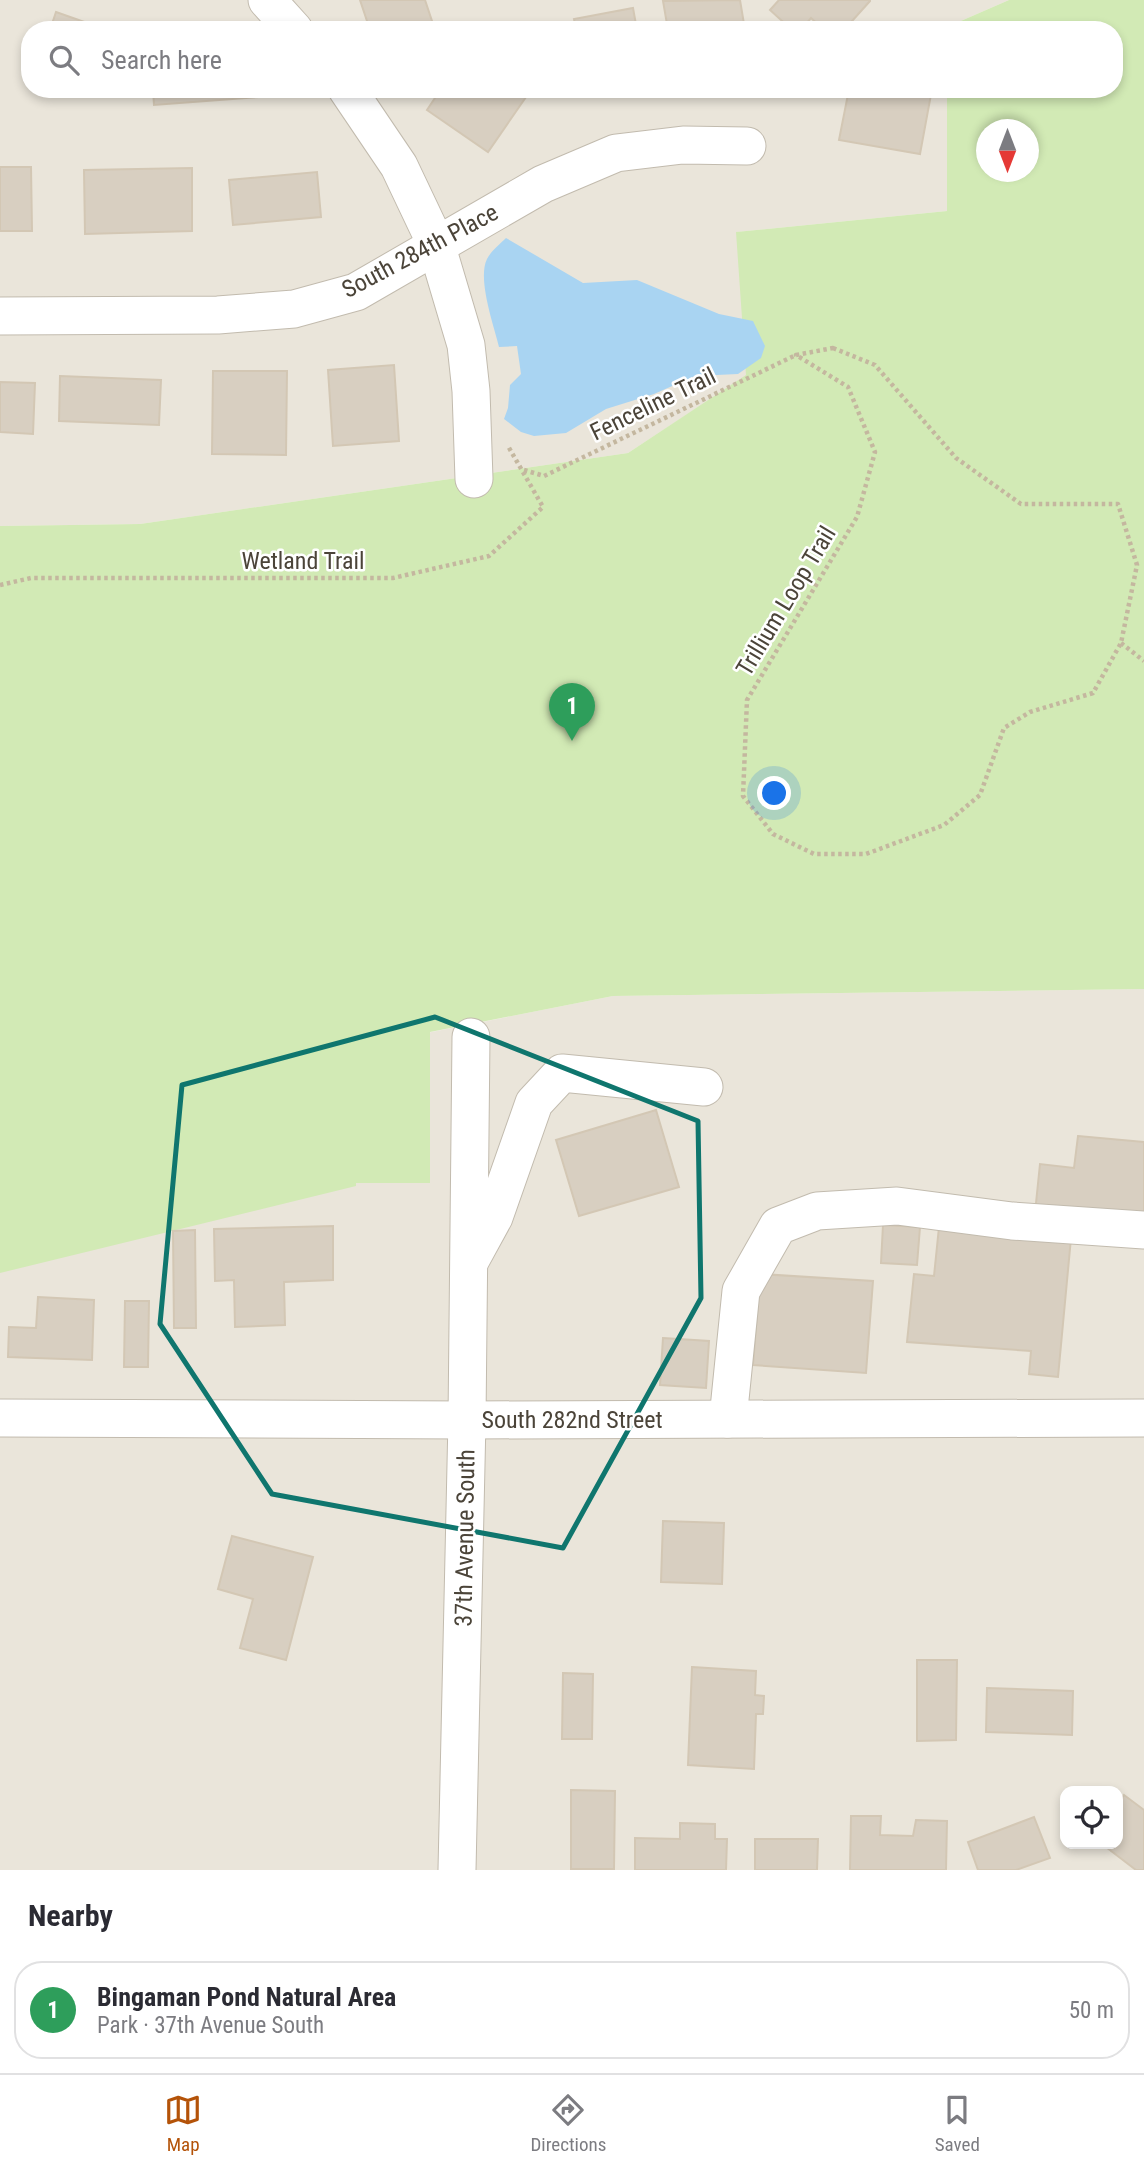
<!DOCTYPE html>
<meta charset="utf-8">
<style>
:root{--surface:#fff;--page:#f7f7f7;--text:#2b2b33;--muted:#7c7c81;--line:#e1e1e2;--accent:#b45309}
body{margin:0;font-family:"Roboto Condensed",sans-serif;background:var(--page);color:var(--text)}
.controls{position:absolute;right:21px;bottom:21px;display:grid;overflow:hidden;border-radius:14px;box-shadow:0 4px 10px #0003}
.controls button{width:63px;height:63px;display:grid;place-items:center;padding:0;border:0;border-bottom:2px solid var(--line);background:var(--surface);color:var(--text);font:35px sans-serif}
.compass{position:absolute;left:976px;top:119px;width:63px;height:63px;border-radius:50%;background:var(--surface);box-shadow:0 4px 10px #0003;rotate:180deg}
.you{position:absolute;left:775px;top:794px;width:24px;height:24px;margin:-18px;border:5px solid #fff;border-radius:50%;background:#1a73e8;box-shadow:0 0 0 10px #1a73e833}
.badge{display:grid;place-items:center;width:46px;height:46px;border-radius:50%;background:var(--accent);color:#fff;font-size:23px;font-weight:700}
.pin{position:absolute;translate:-50% -58px;filter:drop-shadow(0 2px 4px #0008)}
.pin::after{content:'';position:absolute;top:37px;width:24px;height:21px;background:inherit;clip-path:polygon(0 0,100% 0,50% 100%)}
.list{margin:0;padding:0;list-style:none}
h2{display:flex;justify-content:space-between;align-items:center;height:91px;margin:0;padding:0 28px;font-size:30px}
h2 small{font-size:23px;font-weight:400;color:var(--muted)}
.list li{display:grid;grid-template-columns:46px 1fr auto;gap:21px;align-items:center;box-sizing:border-box;height:98px;margin:0 14px 14px;padding:0 14px;border:2px solid var(--line);border-radius:28px}
.list b{display:block;font-size:26px;white-space:nowrap}
.list p{margin:0;font-size:23px;white-space:nowrap;color:var(--muted)}
.list em{font-size:23px;font-style:normal;color:var(--muted)}
.icon{flex:none;width:38px;height:38px;fill:none;stroke:currentColor;stroke-width:2;stroke-linecap:round;stroke-linejoin:round}
.map{position:relative;flex:none;width:1144px;height:1870px;overflow:hidden}
.search{position:absolute;background:var(--surface);box-shadow:0 4px 10px #0003;left:21px;right:21px;top:21px;height:77px;display:flex;align-items:center;gap:18px;box-sizing:border-box;padding:0 24px;border-radius:28px;color:var(--muted);font-size:26px}
.sheet{height:203px;background:var(--surface)}
nav{display:flex;justify-content:space-around;align-items:center;box-sizing:border-box;height:98px;border-top:2px solid var(--line);background:var(--surface);font-size:19px;color:var(--muted)}
nav a{display:grid;justify-items:center;gap:4px}
nav .on{color:var(--accent)}
.map>svg:first-child{display:block}
</style>
<div class="map">
<svg width="1144" height="1870" viewBox="0 0 1144 1870">
<rect width="100%" height="100%" fill="#f6f3ec"/>
<g fill="#eae5da" fill-rule="evenodd">
<polygon points="0,0 1009,0 947,27 947,30 30,30 30,89 947,89 947,211 737,232 747,375 628,453 140,524 0,526"/>
<path d="M 1144,989 L 1144,1870 L 0,1870 L 0,1265 L 381,1042 L 613,996 ZM 1065,1791 L 1118,1791 L 1118,1844 L 1065,1844 Z"/>
</g>
<path fill="#d2eab5" fill-rule="evenodd" d="M 1009,0 L 1144,0 L 1144,989 L 613,996 L 430,1032 L 430,1183 L 356,1183 L 356,1186 L 0,1273 L 0,526 L 140,524 L 628,453 L 746,375 L 736,232 L 947,211 L 947,89 L 1114,89 L 1114,30 L 947,30 L 947,27 ZM 986,130 L 1028,130 L 1028,172 L 986,172 Z"/>
<path fill="#a9d4f2" d="M 506,238 L 583,283 L 637,280 L 719,314 L 753,321 L 765,346 L 761,358 L 738,374 L 695,376 L 654,394 L 606,409 L 566,433 L 534,436 L 521,432 L 504,419 L 508,408 L 510,385 L 521,374 L 517,346 L 499,347 C 494,326 477,279 487,259 C 491,251 500,244 506,238 Z"/>
<g fill="#d8cfc1" stroke="#d3c7b4" stroke-width="2">
<polygon points="360,0 425,0 435,30 370,30"/>
<polygon points="740,0 745,30 668,30 663,1"/>
<polygon points="779,0 870,0 870,1 844,30 824,30 811,18 801,30 792,30 770,10"/>
<polygon points="633,8 637,30 576,30 574,19"/>
<polygon points="56,12 107,30 50,30"/>
<polygon points="153,89 258,89 258,97 154,105"/>
<polygon points="441,89 514,89 526,97 488,152 427,110"/>
<polygon points="849,89 878,92 878,89 932,89 920,154 839,140"/>
<polygon points="0,167 31,167 32,231 0,231"/>
<polygon points="192,168 192,231 85,234 84,170"/>
<polygon points="317,172 321,217 233,225 229,180"/>
<polygon points="394,365 399,441 333,446 328,370"/>
<polygon points="213,371 287,371 286,455 212,454"/>
<polygon points="60,376 161,380 159,425 59,421"/>
<polygon points="0,382 35,383 33,434 0,432"/>
<polygon points="656,1110 679,1187 579,1216 556,1140"/>
<polygon points="1078,1136 1144,1142 1144,1217 1035,1213 1040,1164 1074,1168"/>
<polygon points="883,1225 920,1227 917,1265 881,1263"/>
<polygon points="333,1226 333,1280 284,1282 285,1325 235,1327 234,1280 215,1281 214,1229"/>
<polygon points="939,1227 1071,1238 1058,1377 1029,1374 1031,1351 907,1342 914,1274 934,1276"/>
<polygon points="195,1230 196,1328 174,1328 173,1231"/>
<polygon points="760,1274 873,1281 866,1373 753,1365"/>
<polygon points="38,1297 94,1300 92,1360 8,1357 9,1327 36,1328"/>
<polygon points="125,1301 149,1301 148,1367 124,1367"/>
<polygon points="663,1338 709,1341 706,1388 660,1385"/>
<polygon points="663,1521 724,1523 722,1584 661,1582"/>
<polygon points="232,1536 313,1557 286,1660 240,1648 253,1599 218,1589"/>
<polygon points="917,1660 957,1660 956,1740 917,1741"/>
<polygon points="692,1667 756,1671 755,1695 764,1696 763,1714 756,1714 754,1769 688,1765"/>
<polygon points="563,1673 593,1674 592,1739 562,1739"/>
<polygon points="987,1688 1073,1691 1072,1735 986,1732"/>
<polygon points="571,1790 615,1791 614,1869 571,1869"/>
<polygon points="1124,1795 1144,1810 1144,1870 1136,1870 1102,1844 1118,1844 1118,1804"/>
<polygon points="851,1816 881,1816 880,1835 913,1836 916,1820 947,1821 946,1870 850,1870"/>
<polygon points="1034,1817 1050,1858 1016,1870 978,1870 968,1842"/>
<polygon points="680,1823 715,1824 715,1839 727,1839 726,1870 635,1870 635,1838 680,1839"/>
<polygon points="755,1839 818,1839 817,1870 755,1870"/>
</g>
<g fill="none" stroke-linecap="round" stroke-linejoin="round">
<defs>
<g id="minor">
<polyline points="267,0 294,30"/>
<polyline points="347,89 399,166 436,244 466,345 471,391 474,479"/>
<polyline points="0,316 218,315 294,309 356,292 543,184 616,153 683,145 747,146"/>
<polyline points="471,1259 494,1217 534,1103 562,1073 704,1087"/>
<polyline points="0,1418 467,1420 1144,1418"/>
<polyline points="728,1419 741,1291 778,1226 817,1211 897,1206 1012,1221 1144,1230"/>
<polyline points="457,1870 467,1420 471,1037"/>
</g>
</defs>
<use href="#minor" stroke="#c2bbae" stroke-width="39"/>
<g stroke="#c4b79f" stroke-width="4.5" stroke-dasharray="3.5 3.5" stroke-linecap="butt">
<polygon points="833,348 875,365 956,458 1021,504 1118,504 1137,565 1121,643 1093,693 1030,712 1004,728 980,795 944,825 866,854 814,854 773,834 743,796 747,700 857,517 875,452 848,387 796,355"/>
<polyline points="524,470 544,476 796,355"/>
<polyline points="0,585 31,578 393,578 489,556 543,507 508,446"/>
<polyline points="1121,643 1144,661"/>
</g>
<use href="#minor" stroke="#fff" stroke-width="37"/>
</g>
<path fill="none" stroke="#0f766e" stroke-width="5" stroke-linejoin="round" d="M 435,1017 L 698,1121 L 701,1298 L 563,1548 L 272,1494 L 160,1324 L 182,1085 Z"/>
<g text-anchor="middle" stroke-width="5" stroke-linejoin="round" paint-order="stroke">
<g font-size="24" fill="#4b4439" stroke="#fff">
<text transform="translate(420 251) rotate(-28)" y="8">South 284th Place</text>
<text transform="translate(653 404) rotate(-26)" y="8">Fenceline Trail</text>
<text x="303" y="569">Wetland Trail</text>
<text transform="translate(786 601) rotate(-59)" y="8">Trillium Loop Trail</text>
<text x="572" y="1428">South 282nd Street</text>
<text transform="translate(465 1538) rotate(-89)" y="8">37th Avenue South</text>
</g>
</g>
</svg>
<div class="controls">
<button><svg class="icon" aria-label="locate" viewBox="0 0 24 24"><circle cx="12" cy="12" r="6"/><path d="M12 2v4M12 18v4M2 12h4M18 12h4"/></svg></button>
</div>
<svg class="compass" viewBox="-18 -18 36 36"><path d="M0-13l5 13h-10z" fill="#e53935"/><path d="M0 13l5-13h-10z" fill="#7c7c81"/></svg>
<div class="you"></div>
<div class="pin badge" style="left:572px;top:741px;background:#2e9e5b">1</div>
<div class="search"><svg class="icon" aria-label="search" viewBox="0 0 24 24"><circle cx="10" cy="10" r="6"/><path d="M15 15l6 6"/></svg>Search here</div>
</div>
<section class="sheet">
<h2>Nearby<small></small></h2>
<ul class="list">
<li><span class="badge" style="background:#2e9e5b">1</span><div><b>Bingaman Pond Natural Area</b><p>Park · 37th Avenue South</p></div><em>50 m</em></li>
</ul>
</section>
<nav>
<a class="on"><svg class="icon" aria-label="map" viewBox="0 0 24 24"><path d="M3 6l6-2 6 2 6-2v14l-6 2-6-2-6 2zM9 4v14M15 6v14"/></svg>Map</a>
<a><svg class="icon" aria-label="directions" viewBox="0 0 24 24"><path d="M12 3l9 9-9 9-9-9zM9 14v-3h6M13 9l2 2-2 2"/></svg>Directions</a>
<a><svg class="icon" aria-label="saved" viewBox="0 0 24 24"><path d="M7 4h10v16l-5-4-5 4z"/></svg>Saved</a>
</nav>
